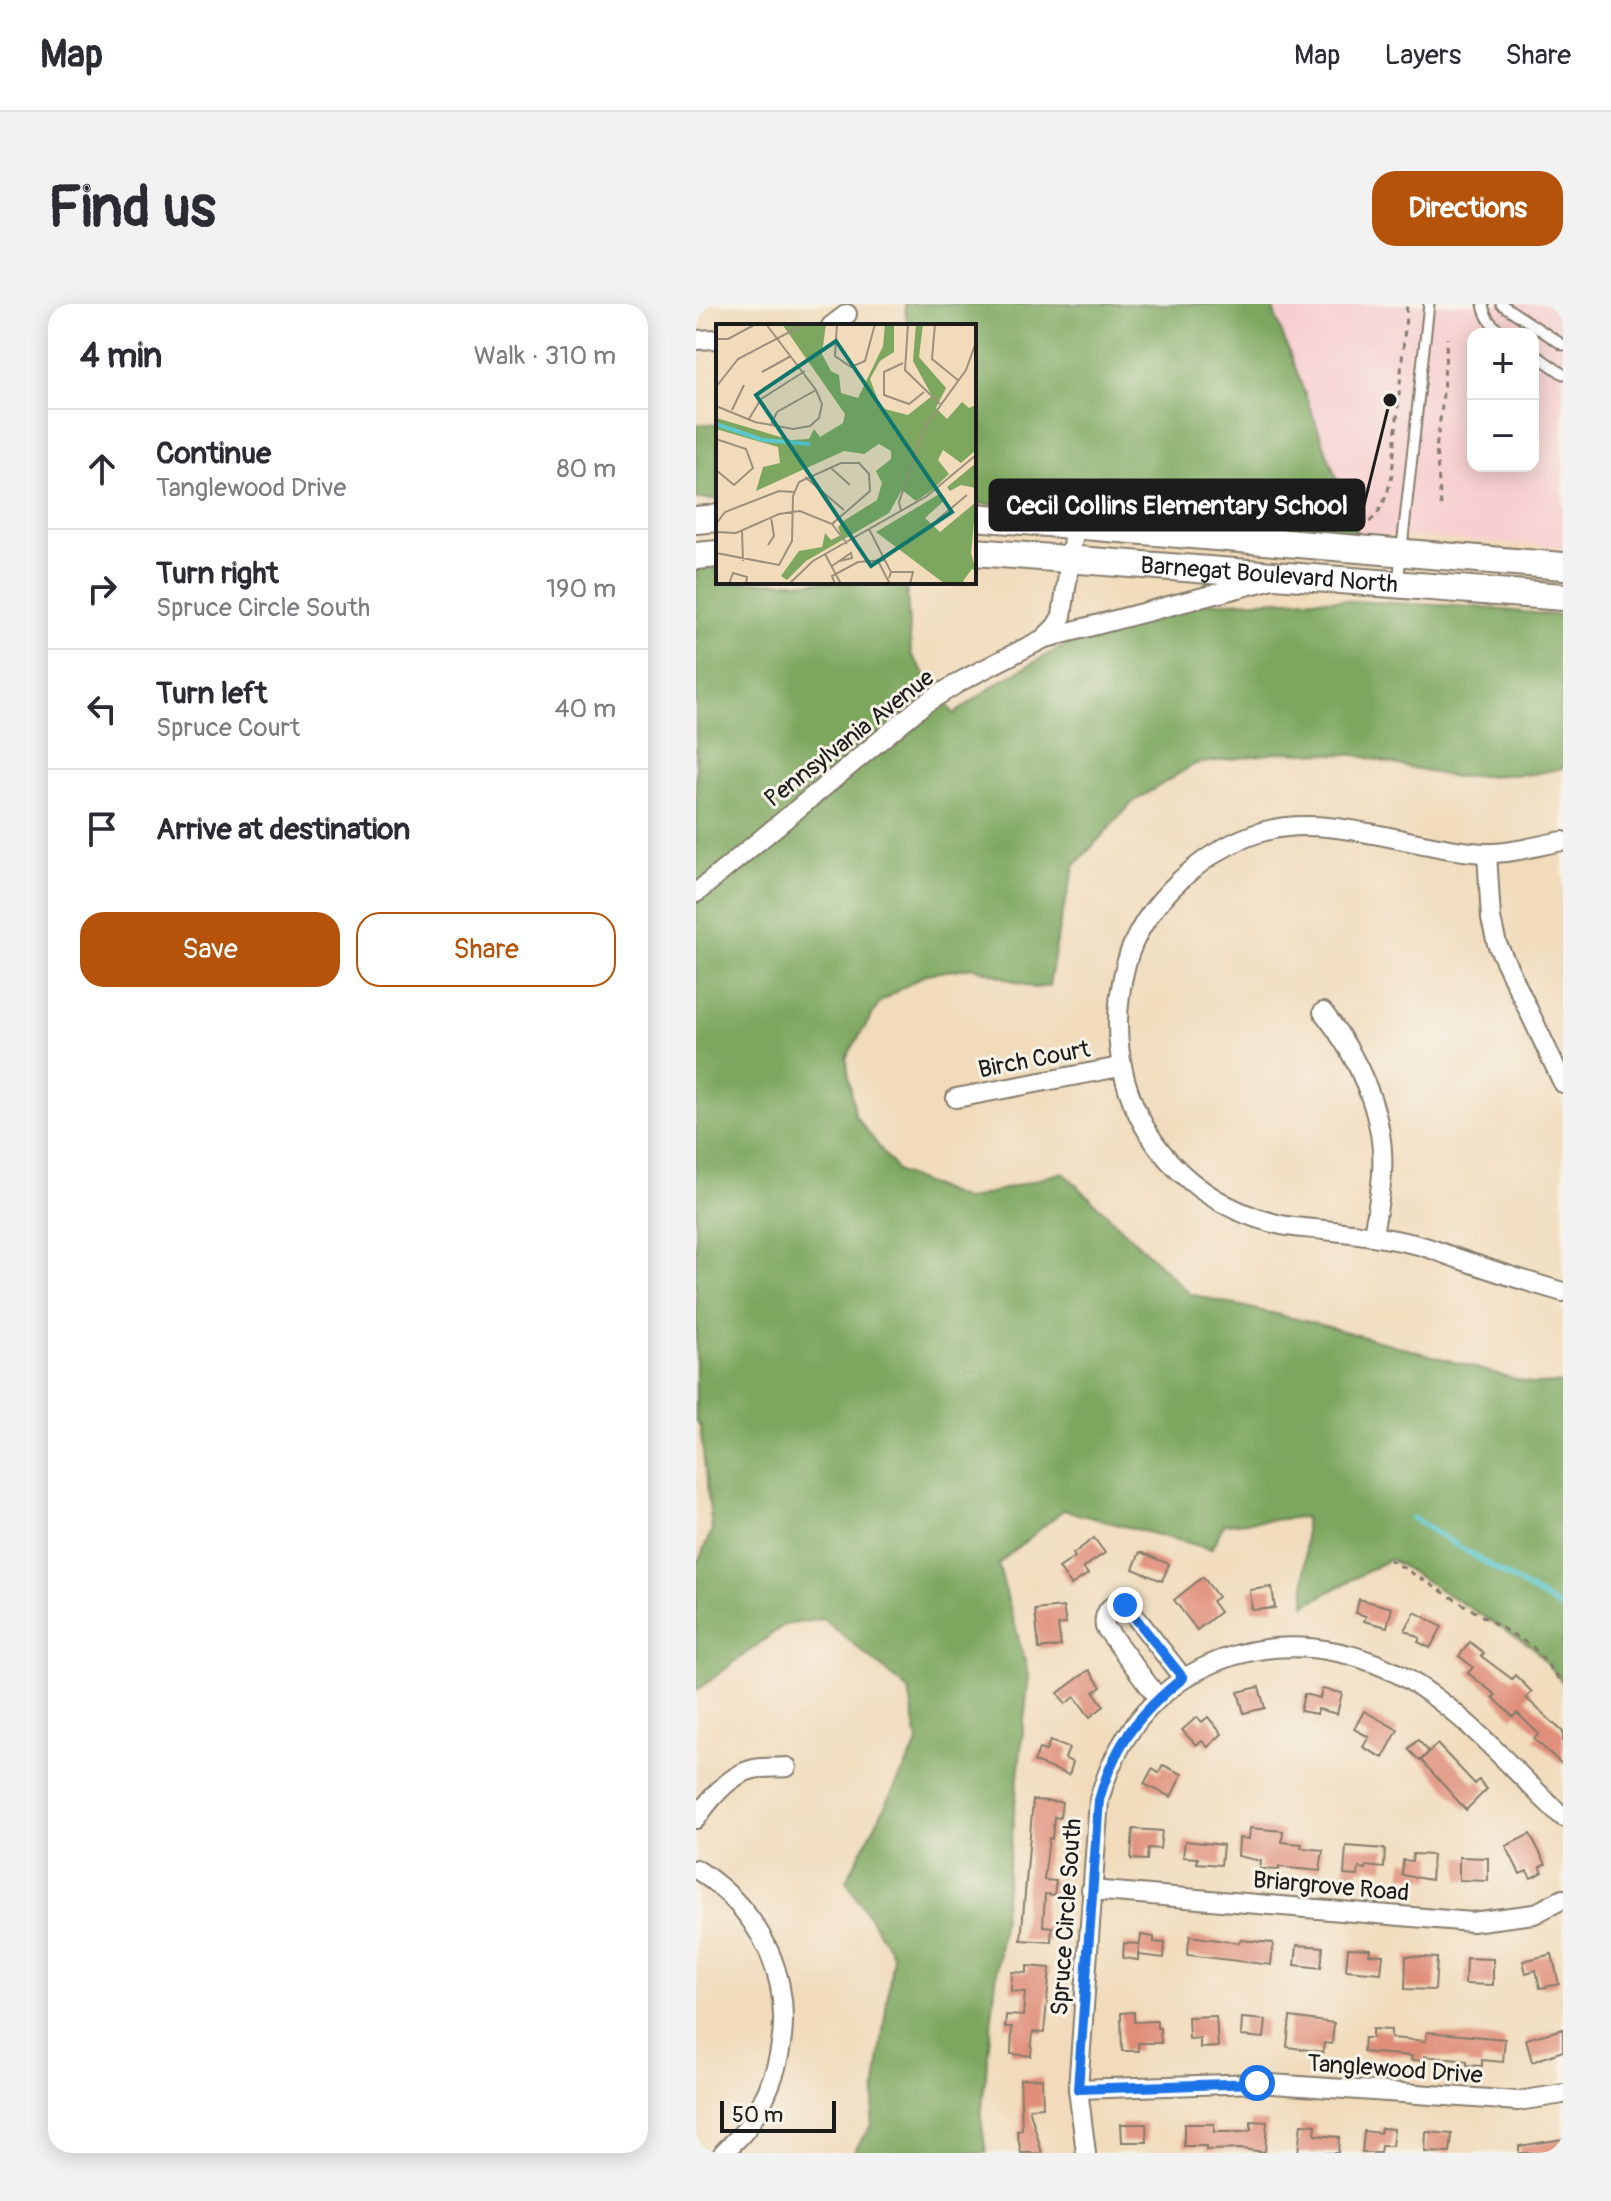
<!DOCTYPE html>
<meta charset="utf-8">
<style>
:root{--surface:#fff;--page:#f2f2f3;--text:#2b2b33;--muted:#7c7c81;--line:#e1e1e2;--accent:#b45309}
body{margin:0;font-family:Pangolin,sans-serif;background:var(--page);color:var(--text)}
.controls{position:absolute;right:24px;top:24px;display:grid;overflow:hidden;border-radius:16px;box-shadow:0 4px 20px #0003}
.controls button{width:72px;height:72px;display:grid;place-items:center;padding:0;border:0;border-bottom:2px solid var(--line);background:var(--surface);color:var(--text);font:40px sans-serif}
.scale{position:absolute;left:24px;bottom:20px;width:116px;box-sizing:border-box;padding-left:8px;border:4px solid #1c1c1c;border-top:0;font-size:22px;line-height:28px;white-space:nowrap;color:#1c1c1c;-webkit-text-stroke:6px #f7f3e8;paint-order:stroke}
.stop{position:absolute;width:24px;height:24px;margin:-18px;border:6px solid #1a73e8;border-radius:50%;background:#fff}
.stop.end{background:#1a73e8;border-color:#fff;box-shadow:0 2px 8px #0008}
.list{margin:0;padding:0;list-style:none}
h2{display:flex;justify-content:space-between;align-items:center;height:104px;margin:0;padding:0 32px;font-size:34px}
h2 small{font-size:26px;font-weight:400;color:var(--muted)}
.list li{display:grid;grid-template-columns:52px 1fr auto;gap:24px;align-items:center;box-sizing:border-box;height:120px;padding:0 32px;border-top:2px solid var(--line)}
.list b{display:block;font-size:30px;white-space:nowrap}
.list p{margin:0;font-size:26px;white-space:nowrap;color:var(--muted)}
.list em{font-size:26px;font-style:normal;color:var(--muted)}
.actions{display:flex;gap:16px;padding:24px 32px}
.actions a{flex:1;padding:18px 0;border:2px solid var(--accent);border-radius:24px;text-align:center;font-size:28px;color:var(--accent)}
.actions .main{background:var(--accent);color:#fff}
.icon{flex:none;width:44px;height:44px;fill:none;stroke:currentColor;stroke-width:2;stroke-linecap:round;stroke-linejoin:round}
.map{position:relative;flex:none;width:867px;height:1849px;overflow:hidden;border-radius:24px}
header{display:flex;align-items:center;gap:48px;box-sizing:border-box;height:112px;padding:0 40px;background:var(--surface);border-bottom:2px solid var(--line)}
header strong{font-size:38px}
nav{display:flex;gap:44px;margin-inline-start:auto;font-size:28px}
.intro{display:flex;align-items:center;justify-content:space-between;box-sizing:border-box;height:192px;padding:0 48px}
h1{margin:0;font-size:56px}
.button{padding:20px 36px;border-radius:24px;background:var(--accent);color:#fff;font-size:28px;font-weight:700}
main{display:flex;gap:48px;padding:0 48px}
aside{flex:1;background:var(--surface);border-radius:24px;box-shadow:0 4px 20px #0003}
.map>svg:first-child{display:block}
</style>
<header>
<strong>Map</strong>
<nav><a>Map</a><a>Layers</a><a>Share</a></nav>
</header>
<div class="intro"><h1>Find us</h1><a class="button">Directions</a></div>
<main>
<aside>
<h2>4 min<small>Walk · 310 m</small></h2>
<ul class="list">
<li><svg class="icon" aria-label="ahead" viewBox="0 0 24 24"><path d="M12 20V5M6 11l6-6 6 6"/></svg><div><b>Continue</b><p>Tanglewood Drive</p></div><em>80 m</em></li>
<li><svg class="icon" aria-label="right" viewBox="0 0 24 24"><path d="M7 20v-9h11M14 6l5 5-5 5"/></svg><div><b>Turn right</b><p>Spruce Circle South</p></div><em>190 m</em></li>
<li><svg class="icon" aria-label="left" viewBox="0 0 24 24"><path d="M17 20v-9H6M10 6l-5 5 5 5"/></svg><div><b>Turn left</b><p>Spruce Court</p></div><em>40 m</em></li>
<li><svg class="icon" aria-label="arrive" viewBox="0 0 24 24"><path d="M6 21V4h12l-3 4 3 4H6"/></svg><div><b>Arrive at destination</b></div></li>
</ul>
<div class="actions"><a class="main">Save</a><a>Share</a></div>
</aside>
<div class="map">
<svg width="867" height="1849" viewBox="0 0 867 1849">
<rect width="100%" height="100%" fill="#f7f3e8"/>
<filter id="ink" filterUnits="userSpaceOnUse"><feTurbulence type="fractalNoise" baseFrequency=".0125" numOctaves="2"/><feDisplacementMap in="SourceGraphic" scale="16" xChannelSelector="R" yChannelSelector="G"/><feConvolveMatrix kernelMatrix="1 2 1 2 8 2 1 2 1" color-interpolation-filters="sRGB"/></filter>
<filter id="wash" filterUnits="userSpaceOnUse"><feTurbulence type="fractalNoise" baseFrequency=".006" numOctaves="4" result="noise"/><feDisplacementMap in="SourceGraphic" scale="32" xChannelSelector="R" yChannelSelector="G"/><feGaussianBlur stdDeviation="1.8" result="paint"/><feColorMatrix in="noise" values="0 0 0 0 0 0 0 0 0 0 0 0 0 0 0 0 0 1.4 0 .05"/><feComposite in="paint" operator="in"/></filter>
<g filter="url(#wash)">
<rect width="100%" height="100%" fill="#f1dbbb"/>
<path fill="#f7cfd0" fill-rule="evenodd" d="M 575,0 L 867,0 L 867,243 L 661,229 ZM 777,30 L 837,30 L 837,162 L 777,162 Z"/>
<g fill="#7da75f" stroke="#4c623e" stroke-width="2">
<polygon points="209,0 575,0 661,229 278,199 278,22 218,22 210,15"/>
<polygon points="0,120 22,121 22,195 0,195"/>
<polygon points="22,263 22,278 210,278 215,350 258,410 303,378 360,346 474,300 617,295 780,303 867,312 867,464 838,470 756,473 659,451 588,448 499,460 437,498 379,561 363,623 353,682 338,684 278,663 230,670 184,698 150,754 159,811 202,868 270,896 367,868 494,990 626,1021 837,1080 867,1079 867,1379 837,1343 694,1255 609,1301 609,1213 528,1220 515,1245 367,1206 302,1260 333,1372 285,1814 290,1849 157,1849 175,1821 197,1651 150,1577 222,1439 213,1386 127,1315 88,1321 0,1387 0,1263 16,1226 4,1122 0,1117 0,266"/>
</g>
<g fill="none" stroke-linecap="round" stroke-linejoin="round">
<polyline stroke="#5bc8d0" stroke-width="5" points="716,1214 867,1306"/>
</g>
<g id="blocks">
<g fill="#e08e79">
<polygon points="398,1234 409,1249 387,1264 392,1270 375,1281 363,1264 379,1253 377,1250"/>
<polygon points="444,1248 473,1260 466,1277 437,1265"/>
<polygon points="507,1273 522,1293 516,1297 524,1308 501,1326 478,1296"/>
<polygon points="576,1283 579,1304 556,1306 554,1286"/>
<polygon points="663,1295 696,1304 691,1323 668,1317 670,1312 660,1309"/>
<polygon points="367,1303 370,1320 362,1321 365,1342 343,1345 339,1306"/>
<polygon points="719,1308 746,1323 734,1344 722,1338 724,1334 709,1326"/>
<polygon points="774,1338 788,1349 785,1352 816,1375 819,1371 836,1388 830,1394 867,1428 867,1461 838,1435 843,1430 821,1409 817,1413 797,1393 800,1391 772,1369 777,1363 763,1352"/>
<polygon points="393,1366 405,1383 398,1388 408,1402 394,1413 379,1393 369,1400 362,1389"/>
<polygon points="563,1383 569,1404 548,1409 542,1388"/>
<polygon points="626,1385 646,1389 641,1410 622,1405 621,1410 604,1407 608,1390 624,1394"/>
<polygon points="668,1407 702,1426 687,1454 667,1443 673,1433 658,1425"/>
<polygon points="501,1413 506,1418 512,1413 526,1430 512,1443 506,1437 500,1441 486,1426"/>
<polygon points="722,1436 733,1448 724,1457 712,1445"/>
<polygon points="354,1437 373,1444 369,1455 377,1458 373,1471 338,1458 343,1445 350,1447"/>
<polygon points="741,1440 779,1480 783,1476 791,1485 770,1506 725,1456"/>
<polygon points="467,1461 486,1470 475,1493 448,1480 456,1465 463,1469"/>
<polygon points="337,1496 366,1498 364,1514 358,1513 356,1535 353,1534 348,1576 360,1577 358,1591 349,1590 347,1622 356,1623 355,1638 325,1636"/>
<polygon points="554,1524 587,1527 586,1538 606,1540 605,1544 627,1546 624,1567 583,1563 583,1566 564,1565 565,1557 542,1552 543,1534 553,1535"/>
<polygon points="437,1525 466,1527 464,1545 452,1544 451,1556 435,1555"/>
<polygon points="834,1530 850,1560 844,1563 847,1568 835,1574 831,1567 824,1570 810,1542"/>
<polygon points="489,1537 527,1541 525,1561 501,1559 502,1554 487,1553"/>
<polygon points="650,1542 689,1545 688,1564 670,1562 670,1565 663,1564 662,1572 648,1571"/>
<polygon points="717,1550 737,1551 735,1576 706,1571 707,1556 716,1557"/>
<polygon points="763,1553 792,1554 792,1577 763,1576"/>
<polygon points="445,1631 458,1633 458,1638 469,1639 468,1654 442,1651"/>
<polygon points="494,1632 543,1639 544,1636 577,1639 575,1661 491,1651"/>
<polygon points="428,1639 443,1640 442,1656 427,1654"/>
<polygon points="601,1641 627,1643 625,1664 599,1661"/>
<polygon points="652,1644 674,1645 673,1650 687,1651 685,1669 650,1666"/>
<polygon points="856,1650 863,1680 844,1684 840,1666 830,1669 827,1657"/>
<polygon points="710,1652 741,1654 739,1686 709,1685"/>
<polygon points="770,1654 797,1655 797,1681 769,1680"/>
<polygon points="331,1662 354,1664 348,1729 337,1728 335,1752 315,1750 316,1723 309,1723 310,1711 327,1712 329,1688 315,1687 316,1668 331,1669"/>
<polygon points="438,1708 438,1718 461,1717 461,1724 464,1724 465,1739 442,1739 443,1747 426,1747 425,1709"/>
<polygon points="520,1712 522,1743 504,1744 504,1734 493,1735 492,1713"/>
<polygon points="594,1713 638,1719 636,1740 628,1739 627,1748 591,1743"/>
<polygon points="546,1714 570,1716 568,1734 545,1732"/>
<polygon points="676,1725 695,1726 695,1734 730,1737 731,1728 809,1735 807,1758 786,1756 786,1762 771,1761 771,1757 728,1752 728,1757 715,1756 716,1752 667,1748 668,1734 676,1734"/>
<polygon points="867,1725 867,1747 836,1758 830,1735"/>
<polygon points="346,1774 347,1803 333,1804 346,1849 325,1849 321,1827 326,1826 324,1775"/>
<polygon points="555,1817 571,1818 569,1848 546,1845 510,1846 510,1842 488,1842 488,1820 518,1820 518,1828 547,1828 555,1826"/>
<polygon points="425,1820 450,1820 451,1838 426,1838"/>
<polygon points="605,1820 620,1821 619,1831 643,1833 642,1849 602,1849"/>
<polygon points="685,1824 698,1825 696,1842 685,1842 684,1849 666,1849 668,1827 684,1829"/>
<polygon points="730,1828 756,1830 754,1849 729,1848"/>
<polygon points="867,1835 867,1849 823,1849 823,1842"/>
</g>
</g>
</g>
<g filter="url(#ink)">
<use href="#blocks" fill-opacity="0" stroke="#867c6c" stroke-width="2"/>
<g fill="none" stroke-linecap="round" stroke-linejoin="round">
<defs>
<g id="lane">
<path d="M 787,0 C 790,16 796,21 809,30"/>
<polyline points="805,0 867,41"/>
<polyline points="837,49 867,70"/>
<polyline points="702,279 733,0"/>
</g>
<g id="street">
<polyline points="135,22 151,10"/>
<polyline points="0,36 22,35"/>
<polyline points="350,334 573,276"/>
<path d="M 867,537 C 843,541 814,550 790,549 C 721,546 636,509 569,527 C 510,543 446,600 430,660 C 399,777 460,890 581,920 C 596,924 613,924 628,926 C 659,929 688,933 718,940 C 733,943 748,950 763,955 C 798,967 832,978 867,988"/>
<polyline points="791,549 795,615 801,640 867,779"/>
<polyline points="0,589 228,400 267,376 347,335 360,322 366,312 379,221"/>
<path d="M 627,708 C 662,752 690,812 686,869 C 685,890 680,911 677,931"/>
<polyline points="260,794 424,763"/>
<path d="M 462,1394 L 409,1323 C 407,1312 412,1301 424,1300 L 435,1307 L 487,1374"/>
<path d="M 0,1515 C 13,1496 34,1470 58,1465 C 69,1463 80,1464 91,1463"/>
<path d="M 0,1565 C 92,1624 114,1731 52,1822 C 46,1832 35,1840 27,1849"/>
<polyline points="395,1586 776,1618 838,1610 867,1595"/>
<polyline points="382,1785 561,1779 822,1797 867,1790"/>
<path d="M 390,1849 L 382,1785 L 403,1496 C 441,1354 589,1304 713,1376 C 772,1411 817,1467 867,1513"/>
</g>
<g id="secondary">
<polyline points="278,213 867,262"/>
<polyline points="0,216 22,214"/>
<path id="s1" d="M 278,248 L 867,293"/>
<polyline points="0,252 22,250"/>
</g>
</defs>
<use href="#lane" stroke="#867c6c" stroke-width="13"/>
<use href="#street" stroke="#867c6c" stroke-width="22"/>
<use href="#secondary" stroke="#867c6c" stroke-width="30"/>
<g stroke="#867c6c" stroke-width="3" stroke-dasharray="6 6" stroke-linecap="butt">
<polyline points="745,202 740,145 746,102 751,34"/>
<path d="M 663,224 C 684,216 691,192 696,171 L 711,0"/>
<polyline points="693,1255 837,1343 867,1379"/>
</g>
<use href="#lane" stroke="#fff" stroke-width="9"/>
<use href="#street" stroke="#fff" stroke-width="18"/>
<use href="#secondary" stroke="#fff" stroke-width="26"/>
</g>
</g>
<g fill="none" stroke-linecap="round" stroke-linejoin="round" filter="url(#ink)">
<path stroke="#1a73e8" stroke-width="10" d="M 429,1301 L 487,1374 C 443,1409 418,1441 403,1496 L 382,1785 L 561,1779"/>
</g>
<g text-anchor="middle" stroke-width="6" stroke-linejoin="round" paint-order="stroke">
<g font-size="24" fill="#1c1c1c" stroke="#f7f3e8">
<text dy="8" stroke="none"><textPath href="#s1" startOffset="296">Barnegat Boulevard North</textPath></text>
<text transform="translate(153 434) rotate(-38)" y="8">Pennsylvania Avenue</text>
<text transform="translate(338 755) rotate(-11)" y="8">Birch Court</text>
<text transform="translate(635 1582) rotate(5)" y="8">Briargrove Road</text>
<text transform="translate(370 1613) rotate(-86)" y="8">Spruce Circle South</text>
<text transform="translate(699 1765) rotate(4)" y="8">Tanglewood Drive</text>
</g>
</g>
<g transform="translate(20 20)">
<rect width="260" height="260" fill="#f1dbbb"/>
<path d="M 66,0 L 110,0 L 106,30 L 115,47 L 123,51 L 125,69 L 142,74 L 167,22 L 169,0 L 178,0 L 178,28 L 164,37 L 154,55 L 165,84 L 192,91 L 216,72 L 197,37 L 200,0 L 207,0 L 203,33 L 230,64 L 220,84 L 231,95 L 246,78 L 253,84 L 260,81 L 260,126 L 245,139 L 227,126 L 222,136 L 233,150 L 215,167 L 200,177 L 186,166 L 173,189 L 90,237 L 71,256 L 65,252 L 83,227 L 106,223 L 109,209 L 115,216 L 125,211 L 122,203 L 129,196 L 161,176 L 166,159 L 160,147 L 175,135 L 175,127 L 163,120 L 148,130 L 128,127 L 40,167 L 47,143 L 64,139 L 62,123 L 0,105 L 0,94 L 75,116 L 93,115 L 98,105 L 104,113 L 127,99 L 129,90 ZM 260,139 L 260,164 L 245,161 L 234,167 L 231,163 ZM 225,169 L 230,175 L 209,194 L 224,208 L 260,178 L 255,229 L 260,247 L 256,245 L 247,257 L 250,260 L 229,260 L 160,208 Z" fill="#7da75f"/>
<path fill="none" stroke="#5bc8d0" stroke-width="4" d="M 0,100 L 47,116 L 94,120"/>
<path fill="none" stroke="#9c8f7b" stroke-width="2" d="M 121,0 L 119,32 L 135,43 L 149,37 L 159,0M 192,0 L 189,46 L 224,80M 219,0 L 216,35 L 243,57M 0,15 L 12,15 L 40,0M 187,39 L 168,48 L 168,71 L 193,80 L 208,68M 46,48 L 75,32M 0,63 L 22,35 L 89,0M 0,82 L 39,98 L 77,105 L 94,102 L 103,94 L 106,80 L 100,66 L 50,0M 16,86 L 28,61M 33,95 L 45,75 L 89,47M 55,101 L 61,88 L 100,66M 0,115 L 30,125 L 37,144 L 18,161 L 0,146M 115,144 L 134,161M 89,153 L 128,186M 185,187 L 183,178 L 209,103 L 250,46 L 259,21M 221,196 L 251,171M 0,200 L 9,188 L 63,167 L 78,168M 153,205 L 175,248 L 173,254M 26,207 L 27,237M 0,208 L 20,209 L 63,190 L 84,187 L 116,200 L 131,220M 52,221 L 58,212 L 55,193M 0,229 L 63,241 L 76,217 L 77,172 L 83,158 L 125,139 L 143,139 L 153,150 L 154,167 L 116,200M 109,230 L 125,260M 161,235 L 174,260M 116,242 L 135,229 L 136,234 L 124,237M 175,248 L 197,248 L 194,260M 13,260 L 17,249 L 31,253 L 30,260M 73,260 L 97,237 L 211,172 L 260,131M 119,260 L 116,252 L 142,238 L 169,236"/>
<path fill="#0f766e" fill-opacity="0.15" stroke="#0f766e" stroke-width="4" d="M 120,17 L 236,188 L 155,242 L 40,71 Z"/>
<rect width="260" height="260" fill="none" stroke="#1c1c1c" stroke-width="4"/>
</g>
<path fill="none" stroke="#1c1c1c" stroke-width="3" d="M694 96L668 201"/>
<circle fill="#1c1c1c" stroke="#f7f3e8" stroke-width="3" cx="694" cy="96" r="8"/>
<rect fill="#1c1c1c" stroke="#1c1c1c" stroke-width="3" x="294" y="176" width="374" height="50" rx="8"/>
<g font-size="26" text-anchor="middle" font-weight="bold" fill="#fff">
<text x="481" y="210">Cecil Collins Elementary School</text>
</g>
</svg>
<div class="controls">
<button>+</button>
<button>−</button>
</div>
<div class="scale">50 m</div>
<div class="stop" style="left:561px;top:1779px"></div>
<div class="stop end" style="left:429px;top:1301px"></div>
</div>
</main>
